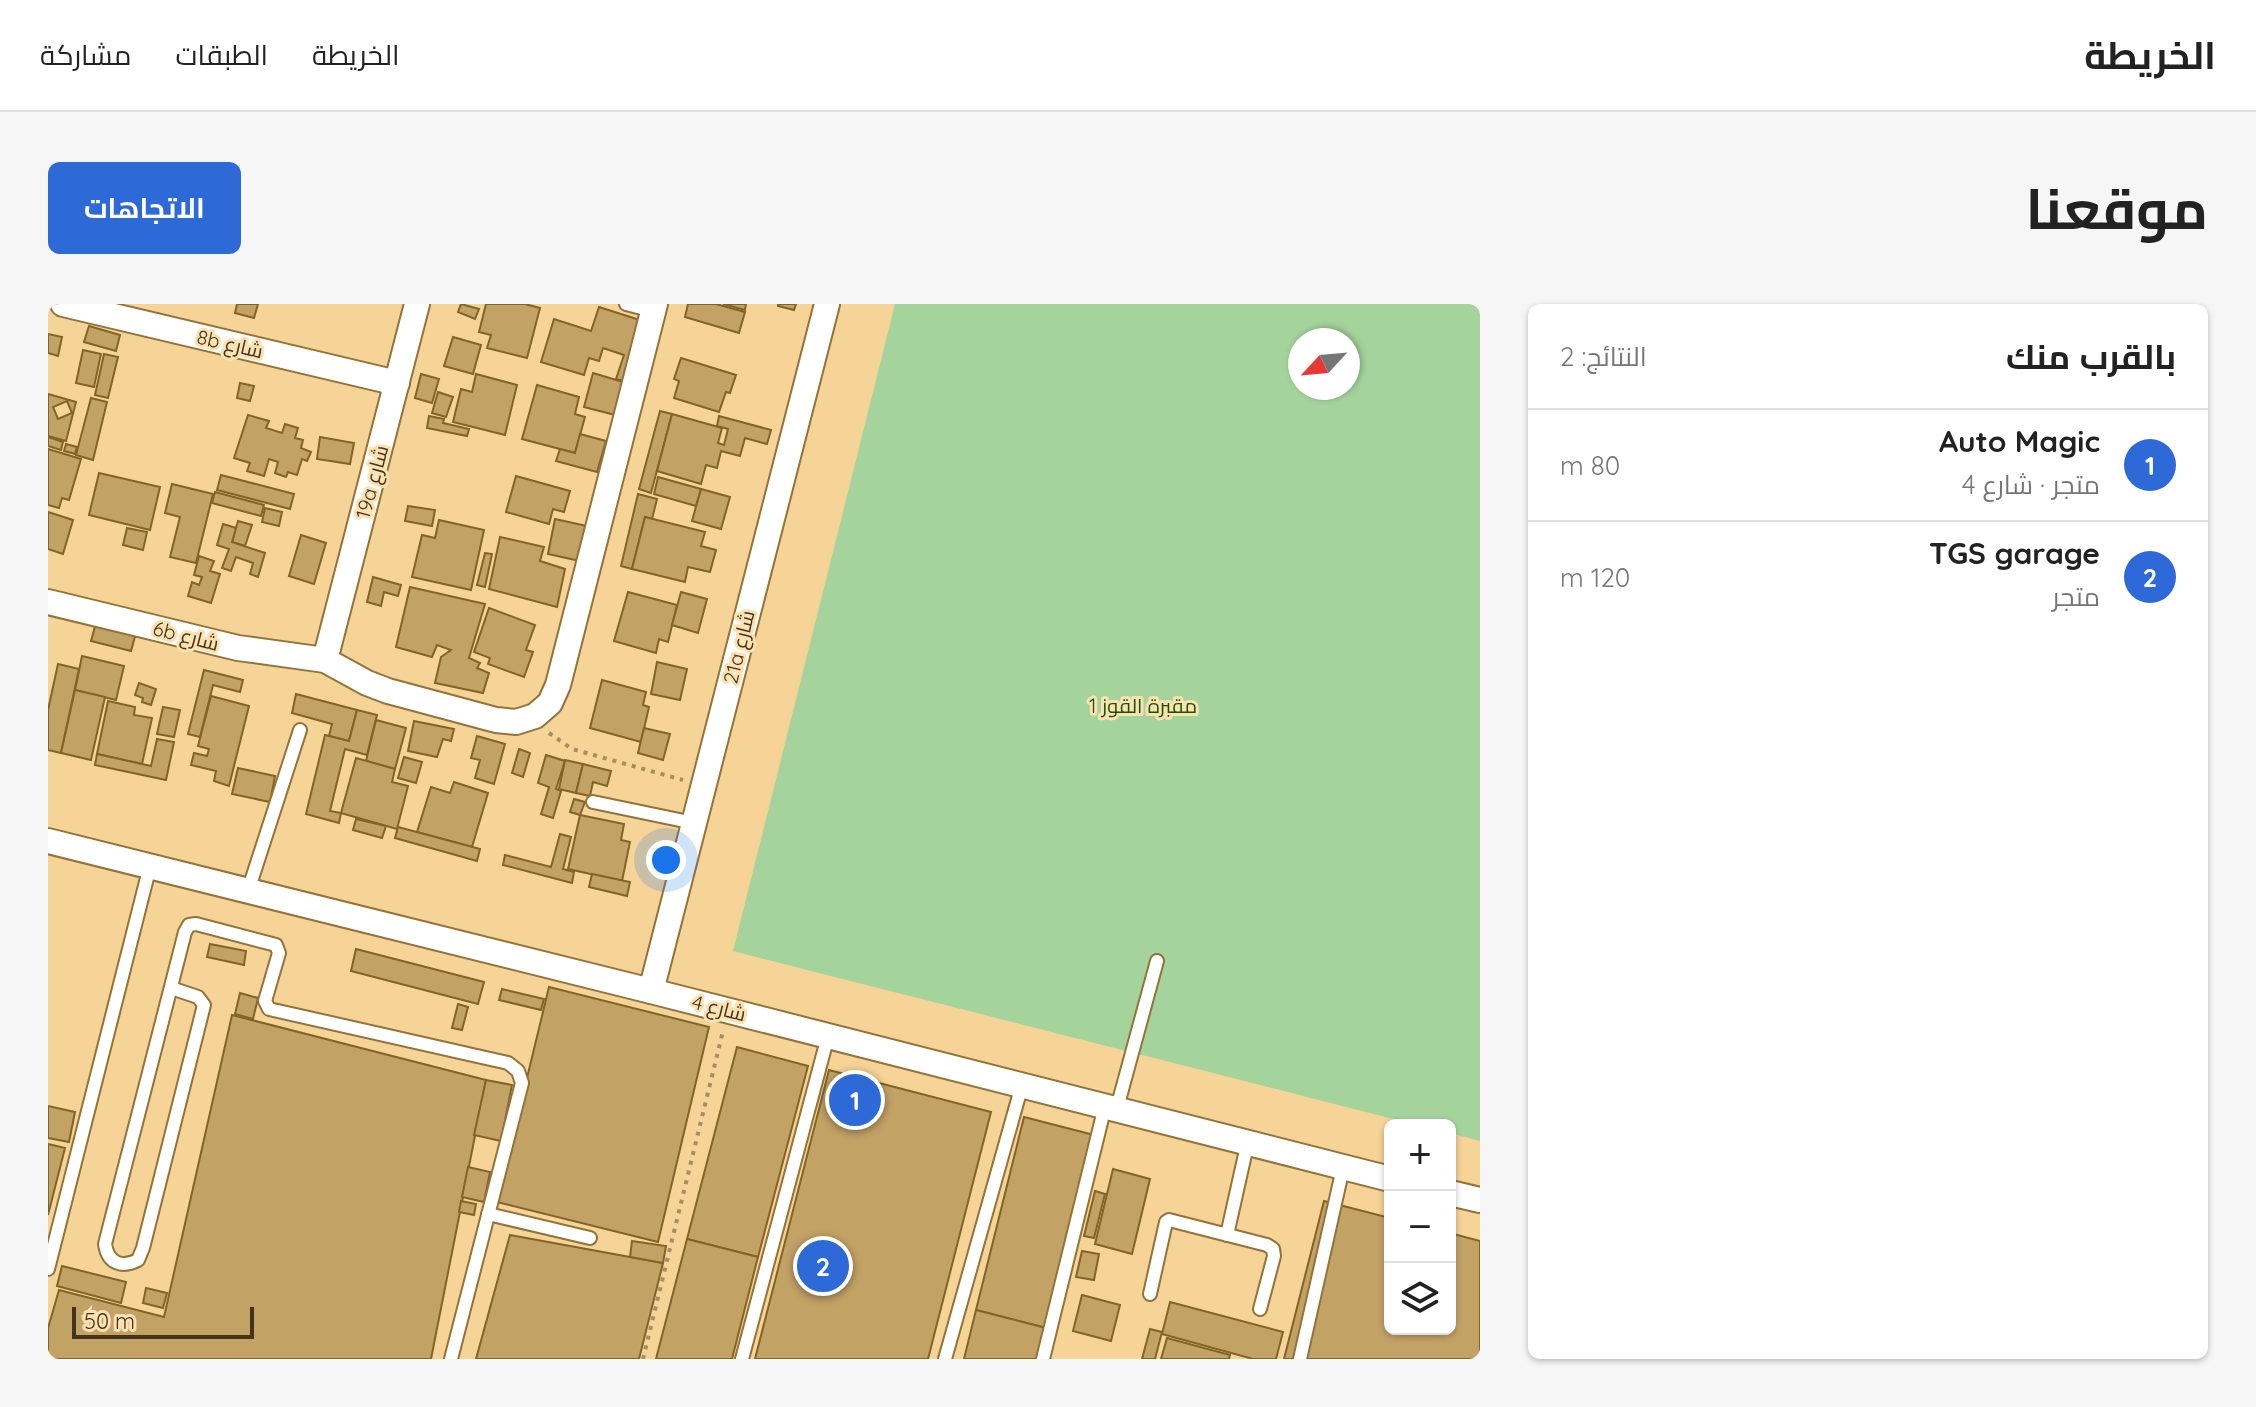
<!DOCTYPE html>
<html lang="ar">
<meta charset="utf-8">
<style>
:root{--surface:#fff;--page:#f6f6f6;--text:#222;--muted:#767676;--line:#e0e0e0;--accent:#2d69d7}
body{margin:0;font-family:Quicksand,Cairo,sans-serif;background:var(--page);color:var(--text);direction:rtl}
.controls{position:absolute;right:24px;bottom:24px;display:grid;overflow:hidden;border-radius:12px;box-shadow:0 2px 6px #0004}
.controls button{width:72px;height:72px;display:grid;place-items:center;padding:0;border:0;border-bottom:2px solid var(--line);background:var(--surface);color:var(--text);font:40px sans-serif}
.compass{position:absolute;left:1240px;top:24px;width:72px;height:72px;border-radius:50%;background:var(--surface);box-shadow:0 2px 6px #0004;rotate:244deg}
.scale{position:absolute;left:24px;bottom:20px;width:182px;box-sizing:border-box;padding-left:8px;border:4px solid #43351c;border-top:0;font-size:22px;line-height:28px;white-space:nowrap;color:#43351c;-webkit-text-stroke:6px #fde1b1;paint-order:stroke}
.you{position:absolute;left:618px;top:556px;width:28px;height:28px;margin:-20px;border:6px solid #fff;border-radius:50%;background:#1a73e8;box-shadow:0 0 0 12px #1a73e833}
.badge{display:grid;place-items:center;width:52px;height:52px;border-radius:50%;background:var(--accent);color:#fff;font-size:26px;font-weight:700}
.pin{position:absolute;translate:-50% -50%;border:4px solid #fff;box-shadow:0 2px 8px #0006}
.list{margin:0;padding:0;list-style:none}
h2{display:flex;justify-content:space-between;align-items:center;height:104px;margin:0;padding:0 32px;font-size:34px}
h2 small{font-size:26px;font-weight:400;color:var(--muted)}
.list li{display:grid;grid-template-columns:52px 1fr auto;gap:24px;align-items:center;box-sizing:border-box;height:112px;padding:0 32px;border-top:2px solid var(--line)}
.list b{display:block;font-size:30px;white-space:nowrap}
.list p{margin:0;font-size:26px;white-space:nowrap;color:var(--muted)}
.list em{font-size:26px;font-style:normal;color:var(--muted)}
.icon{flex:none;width:44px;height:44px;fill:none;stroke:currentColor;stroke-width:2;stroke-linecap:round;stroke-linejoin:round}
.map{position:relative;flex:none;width:1432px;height:1055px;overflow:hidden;direction:ltr;border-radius:12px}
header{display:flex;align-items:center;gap:48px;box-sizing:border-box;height:112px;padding:0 40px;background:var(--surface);border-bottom:2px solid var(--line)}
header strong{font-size:38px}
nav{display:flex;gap:44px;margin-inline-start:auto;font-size:28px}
.intro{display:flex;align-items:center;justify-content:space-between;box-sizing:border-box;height:192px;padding:0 48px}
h1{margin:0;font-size:56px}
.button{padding:20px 36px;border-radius:12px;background:var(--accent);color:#fff;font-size:28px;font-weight:700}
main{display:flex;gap:48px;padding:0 48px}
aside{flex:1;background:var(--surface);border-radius:12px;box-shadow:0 2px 6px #0004}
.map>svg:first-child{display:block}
</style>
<header>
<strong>الخريطة</strong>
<nav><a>الخريطة</a><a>الطبقات</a><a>مشاركة</a></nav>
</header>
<div class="intro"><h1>موقعنا</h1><a class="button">الاتجاهات</a></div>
<main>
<aside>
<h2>بالقرب منك<small>النتائج: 2</small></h2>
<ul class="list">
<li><span class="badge">1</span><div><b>Auto Magic</b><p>متجر · شارع 4</p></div><em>80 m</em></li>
<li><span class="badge">2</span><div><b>TGS garage</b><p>متجر</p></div><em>120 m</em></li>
</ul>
</aside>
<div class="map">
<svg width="1432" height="1055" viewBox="0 0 1432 1055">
<rect width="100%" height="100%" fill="#f6d396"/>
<path fill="#a4d49c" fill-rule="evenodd" d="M 847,0 L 1432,0 L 1432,837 L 1402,829 L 1402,821 L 1369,821 L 685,647 ZM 1252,36 L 1300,36 L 1300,84 L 1252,84 Z"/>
<g fill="#c3a266" stroke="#836427" stroke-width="2" fill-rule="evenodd">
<polygon points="189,0 210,0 206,14 187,9"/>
<polygon points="413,0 431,5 427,15 410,8"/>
<polygon points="438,0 477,0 492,4 479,54 439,44 443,31 431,28"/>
<polygon points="640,0 668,0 697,8 691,29 637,13"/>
<polygon points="675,0 698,0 697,6"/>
<polygon points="730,0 748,0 746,6 730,2"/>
<polygon points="551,3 598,18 580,78 568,75 576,51 555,44 551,57 541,54 536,71 493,58 506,15 543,27"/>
<polygon points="41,22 72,31 68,47 36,38"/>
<polygon points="0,30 14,33 10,52 0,49"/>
<polygon points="405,33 433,41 425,70 396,62"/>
<polygon points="35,46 53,50 46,83 28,79"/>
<polygon points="56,50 70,53 60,94 47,91"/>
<polygon points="633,54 688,71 682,89 678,88 671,108 626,94 631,77 626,75"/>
<polygon points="545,69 575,78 567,111 536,103"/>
<polygon points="373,70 391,75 384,99 367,94"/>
<polygon points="428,70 469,81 457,131 405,118 413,85 424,88"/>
<polygon points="192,79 206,82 202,97 189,94"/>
<polygon points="489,81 531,93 527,110 537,113 527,149 474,135"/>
<polygon points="390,88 405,93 398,113 384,109"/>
<path d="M 0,90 L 28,98 L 18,137 L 0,132 ZM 19,97 L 24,109 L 10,115 L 5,103 Z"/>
<polygon points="43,94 59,98 45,156 28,151"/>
<polygon points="612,107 624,110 603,189 591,185"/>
<polygon points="624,110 674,124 670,139 676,141 680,125 669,122 671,112 723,126 719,140 697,134 692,152 673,147 669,164 658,161 653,180 609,167"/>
<polygon points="200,111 221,117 218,124 234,129 237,120 250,124 247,134 255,136 253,144 263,148 259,157 254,155 249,171 240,168 238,173 227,169 230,158 221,155 216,172 199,167 202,159 186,154"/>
<polygon points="381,112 396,115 395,119 421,125 419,132 379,124"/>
<polygon points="532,130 558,137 549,168 508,157 512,145 527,149"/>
<polygon points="0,133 15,138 13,146 0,142"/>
<polygon points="272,133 306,139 302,160 269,155"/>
<polygon points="18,140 29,143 27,150 16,147"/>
<polygon points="0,145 33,155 21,196 14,194 11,204 0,201"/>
<polygon points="51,169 112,183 102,226 41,211"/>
<polygon points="173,171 246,190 242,205 169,186"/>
<polygon points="468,172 522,187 516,208 505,205 501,220 458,208"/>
<polygon points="610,173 653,185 648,202 606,190"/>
<polygon points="124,180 165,190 148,259 122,253 132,213 117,209"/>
<polygon points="653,185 682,193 673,225 644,217"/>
<polygon points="167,188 216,201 213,212 164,199"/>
<polygon points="590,190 609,195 604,215 597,213 584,265 573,262"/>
<polygon points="360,202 387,206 384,222 357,217"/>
<polygon points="217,204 234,208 231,222 214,218"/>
<polygon points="0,208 25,216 15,250 0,245"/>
<polygon points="597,213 657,228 653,242 668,246 662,268 640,263 637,278 584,265"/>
<polygon points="507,215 539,222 532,257 500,250"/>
<polygon points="391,216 436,226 423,286 364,273 374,231 387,234"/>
<polygon points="190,217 204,221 197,242 184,238"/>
<polygon points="175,220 188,224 184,238 217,249 210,273 202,270 205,259 188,253 183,267 174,264 181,245 169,241"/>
<polygon points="79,224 99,228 95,246 75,241"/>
<polygon points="253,231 278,239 266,280 241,272"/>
<polygon points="452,233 496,243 492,257 517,265 509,303 441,285"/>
<polygon points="437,249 444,250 437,283 429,281"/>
<polygon points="151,252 166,257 162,267 172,270 163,299 140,292 144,278 151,281 154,273 146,271"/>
<polygon points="325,273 353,281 350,292 336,288 333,302 319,298"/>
<polygon points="362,283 437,300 421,354 432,359 429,364 441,369 435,389 387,379 393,353 403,346 389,341 384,353 348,343"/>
<polygon points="580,288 629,301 620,338 611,335 608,349 566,337"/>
<polygon points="633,288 659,295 650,329 624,321"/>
<polygon points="441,304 487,321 478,346 485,348 476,373 440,360 442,354 426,348"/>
<polygon points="48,319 88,329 83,347 43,337"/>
<polygon points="34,352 76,362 68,396 27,386"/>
<polygon points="609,358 639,365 632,396 603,390"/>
<polygon points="10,360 31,365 13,449 0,446 0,406"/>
<polygon points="156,366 195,376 192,388 165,381 152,433 140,430"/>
<polygon points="554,376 598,388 595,401 601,403 593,438 542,424"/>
<polygon points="91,379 108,385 103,401 94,398 95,394 87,391"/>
<polygon points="27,386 57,393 43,456 13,449"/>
<polygon points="248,390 309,406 301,437 281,432 284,420 244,409"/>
<polygon points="163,392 201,402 181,482 166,477 168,467 143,461 146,449 159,452 161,445 150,442"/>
<polygon points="60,397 87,403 86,411 104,414 94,460 49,450"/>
<polygon points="115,403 132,406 126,433 109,430"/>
<polygon points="309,406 329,411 319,451 297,445 282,507 293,509 291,519 258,510 277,431 301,437"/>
<polygon points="328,416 358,424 347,465 318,457"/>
<polygon points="366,417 406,425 403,437 395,435 389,453 360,447"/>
<polygon points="596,424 622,430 615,456 590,449"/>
<polygon points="429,432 457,440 446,480 427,474 432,456 423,454"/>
<polygon points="109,435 126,438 118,476 47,461 49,450 103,462"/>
<polygon points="471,445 482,449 475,473 464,469"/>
<polygon points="498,451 517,457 508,485 513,487 505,514 493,510 501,483 490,479"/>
<polygon points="356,453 374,458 368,479 350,474"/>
<polygon points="308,454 347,465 344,478 360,482 349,525 293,509"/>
<polygon points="517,456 535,460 528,489 511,485"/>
<polygon points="535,460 563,467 559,482 545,478 542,492 528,489"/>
<polygon points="190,464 227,472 222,498 184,490"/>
<polygon points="406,478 440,489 424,543 369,528 383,483 402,489"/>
<polygon points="526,495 537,498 532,511 522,508"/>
<polygon points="532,511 576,520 573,536 582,538 574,577 520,565"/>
<polygon points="308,515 338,522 334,534 305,526"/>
<polygon points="350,523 432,545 429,557 347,534"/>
<polygon points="512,530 523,533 515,565 526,568 524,579 455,561 457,551 503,563"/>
<polygon points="544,570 582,578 579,592 541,583"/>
<polygon points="162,640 198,647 196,661 159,653"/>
<polygon points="308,645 436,678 430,700 303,667"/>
<polygon points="501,683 661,723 610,938 449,898"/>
<polygon points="454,685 496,695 493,706 451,696"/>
<polygon points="192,689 210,694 205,715 187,710"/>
<polygon points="410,700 420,703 414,726 404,724"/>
<polygon points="184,711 438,776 383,1055 0,1055 0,1024 11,986 116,1013"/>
<polygon points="689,743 760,762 710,953 639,935"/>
<polygon points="781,766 943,808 880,1055 707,1055"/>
<polygon points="438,776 464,781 453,837 426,831"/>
<polygon points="0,802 27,808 21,838 0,834"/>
<polygon points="976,813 1046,831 998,1024 928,1006"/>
<polygon points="0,840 17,844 0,911"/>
<polygon points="420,863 442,868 436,898 414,893"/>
<polygon points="1065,865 1102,875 1084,950 1047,940"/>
<polygon points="1047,887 1057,890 1046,934 1036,932"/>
<polygon points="413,897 428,900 426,911 411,908"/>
<polygon points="1276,897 1342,914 1342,1025 1402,1025 1402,929 1432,937 1432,1055 1236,1055"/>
<polygon points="462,931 615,959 591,1055 428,1055"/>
<polygon points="639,935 710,953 684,1055 608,1055"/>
<polygon points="584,937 618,942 615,959 582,953"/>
<polygon points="1034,947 1051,950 1046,976 1028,973"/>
<polygon points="14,962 78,978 73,999 9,982"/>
<polygon points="98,984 119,989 115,1004 95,999"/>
<polygon points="1034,991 1072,1001 1063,1037 1025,1027"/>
<polygon points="1122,998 1235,1028 1228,1055 1205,1055 1114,1030"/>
<polygon points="928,1006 998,1024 990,1055 916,1055"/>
<polygon points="1102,1025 1114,1028 1107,1055 1094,1055"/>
<polygon points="1119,1034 1182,1051 1181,1055 1113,1055"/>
</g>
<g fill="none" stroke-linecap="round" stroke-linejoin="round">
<defs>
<g id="service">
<polyline points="578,0 605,7"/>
<polyline points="545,498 646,519"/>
<polyline points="200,587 252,426"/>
<path d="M 123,684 L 150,693 L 156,701 L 95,944 L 90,956 C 74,964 60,960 57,940 L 137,628 L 141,621 L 148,620 L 228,641 L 231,649 L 217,697 L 221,705 L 460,759 L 470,767 L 474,779 L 403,1055"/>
<polyline points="1069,804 1109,657"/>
<polyline points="440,910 542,934"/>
<polyline points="1179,931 1200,837"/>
<polyline points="0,965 102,562"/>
<polyline points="1102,990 1118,918 1121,916 1219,941 1225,945 1226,952 1212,1005"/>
<polyline points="694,1055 780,732"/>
<polyline points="897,1055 974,781"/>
<polyline points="995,1055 1057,802"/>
<polyline points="1252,1055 1295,864"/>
</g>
<g id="minor">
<polyline points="15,0 349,79"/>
<polyline points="0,298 190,344 277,356 319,379 340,387 448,416 468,418 487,412 502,399 510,381 607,0"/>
<polyline points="277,356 369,0"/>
<polyline points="0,537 603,687 1342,875"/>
<polyline points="603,687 779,0"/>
<polyline points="1402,889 1432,896"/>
</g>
</defs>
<use href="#service" stroke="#937338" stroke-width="16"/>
<use href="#minor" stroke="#937338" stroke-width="28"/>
<g stroke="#a78d60" stroke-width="4" stroke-dasharray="4 6" stroke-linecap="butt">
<polyline points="501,429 524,445 635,476"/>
<polyline points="595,1055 675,727"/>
</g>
<use href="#service" stroke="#fff" stroke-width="12"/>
<use href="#minor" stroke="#fff" stroke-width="24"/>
</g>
<g text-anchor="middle" stroke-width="6" stroke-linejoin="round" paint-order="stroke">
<g font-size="20" fill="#43351c" stroke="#fde1b1">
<text transform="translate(182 40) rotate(13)" y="7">8b شارع</text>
<text transform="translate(324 178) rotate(-75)" y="7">19a شارع</text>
<text transform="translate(138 332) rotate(14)" y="7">6b شارع</text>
<text transform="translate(691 343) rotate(-76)" y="7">21a شارع</text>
<text transform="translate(671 704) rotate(14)" y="7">شارع 4</text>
</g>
<g font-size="20" fill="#145608" stroke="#fde1b1">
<text x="1095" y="409">مقبرة القوز 1</text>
</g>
</g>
</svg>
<div class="controls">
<button>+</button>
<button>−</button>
<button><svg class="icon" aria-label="layers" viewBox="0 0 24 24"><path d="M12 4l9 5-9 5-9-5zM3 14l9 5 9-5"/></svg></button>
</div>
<svg class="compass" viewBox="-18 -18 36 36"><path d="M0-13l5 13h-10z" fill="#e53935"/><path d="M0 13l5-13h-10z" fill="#767676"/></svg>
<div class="scale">50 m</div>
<div class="you"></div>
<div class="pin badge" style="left:807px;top:796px">1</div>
<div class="pin badge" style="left:775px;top:962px">2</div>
</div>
</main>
